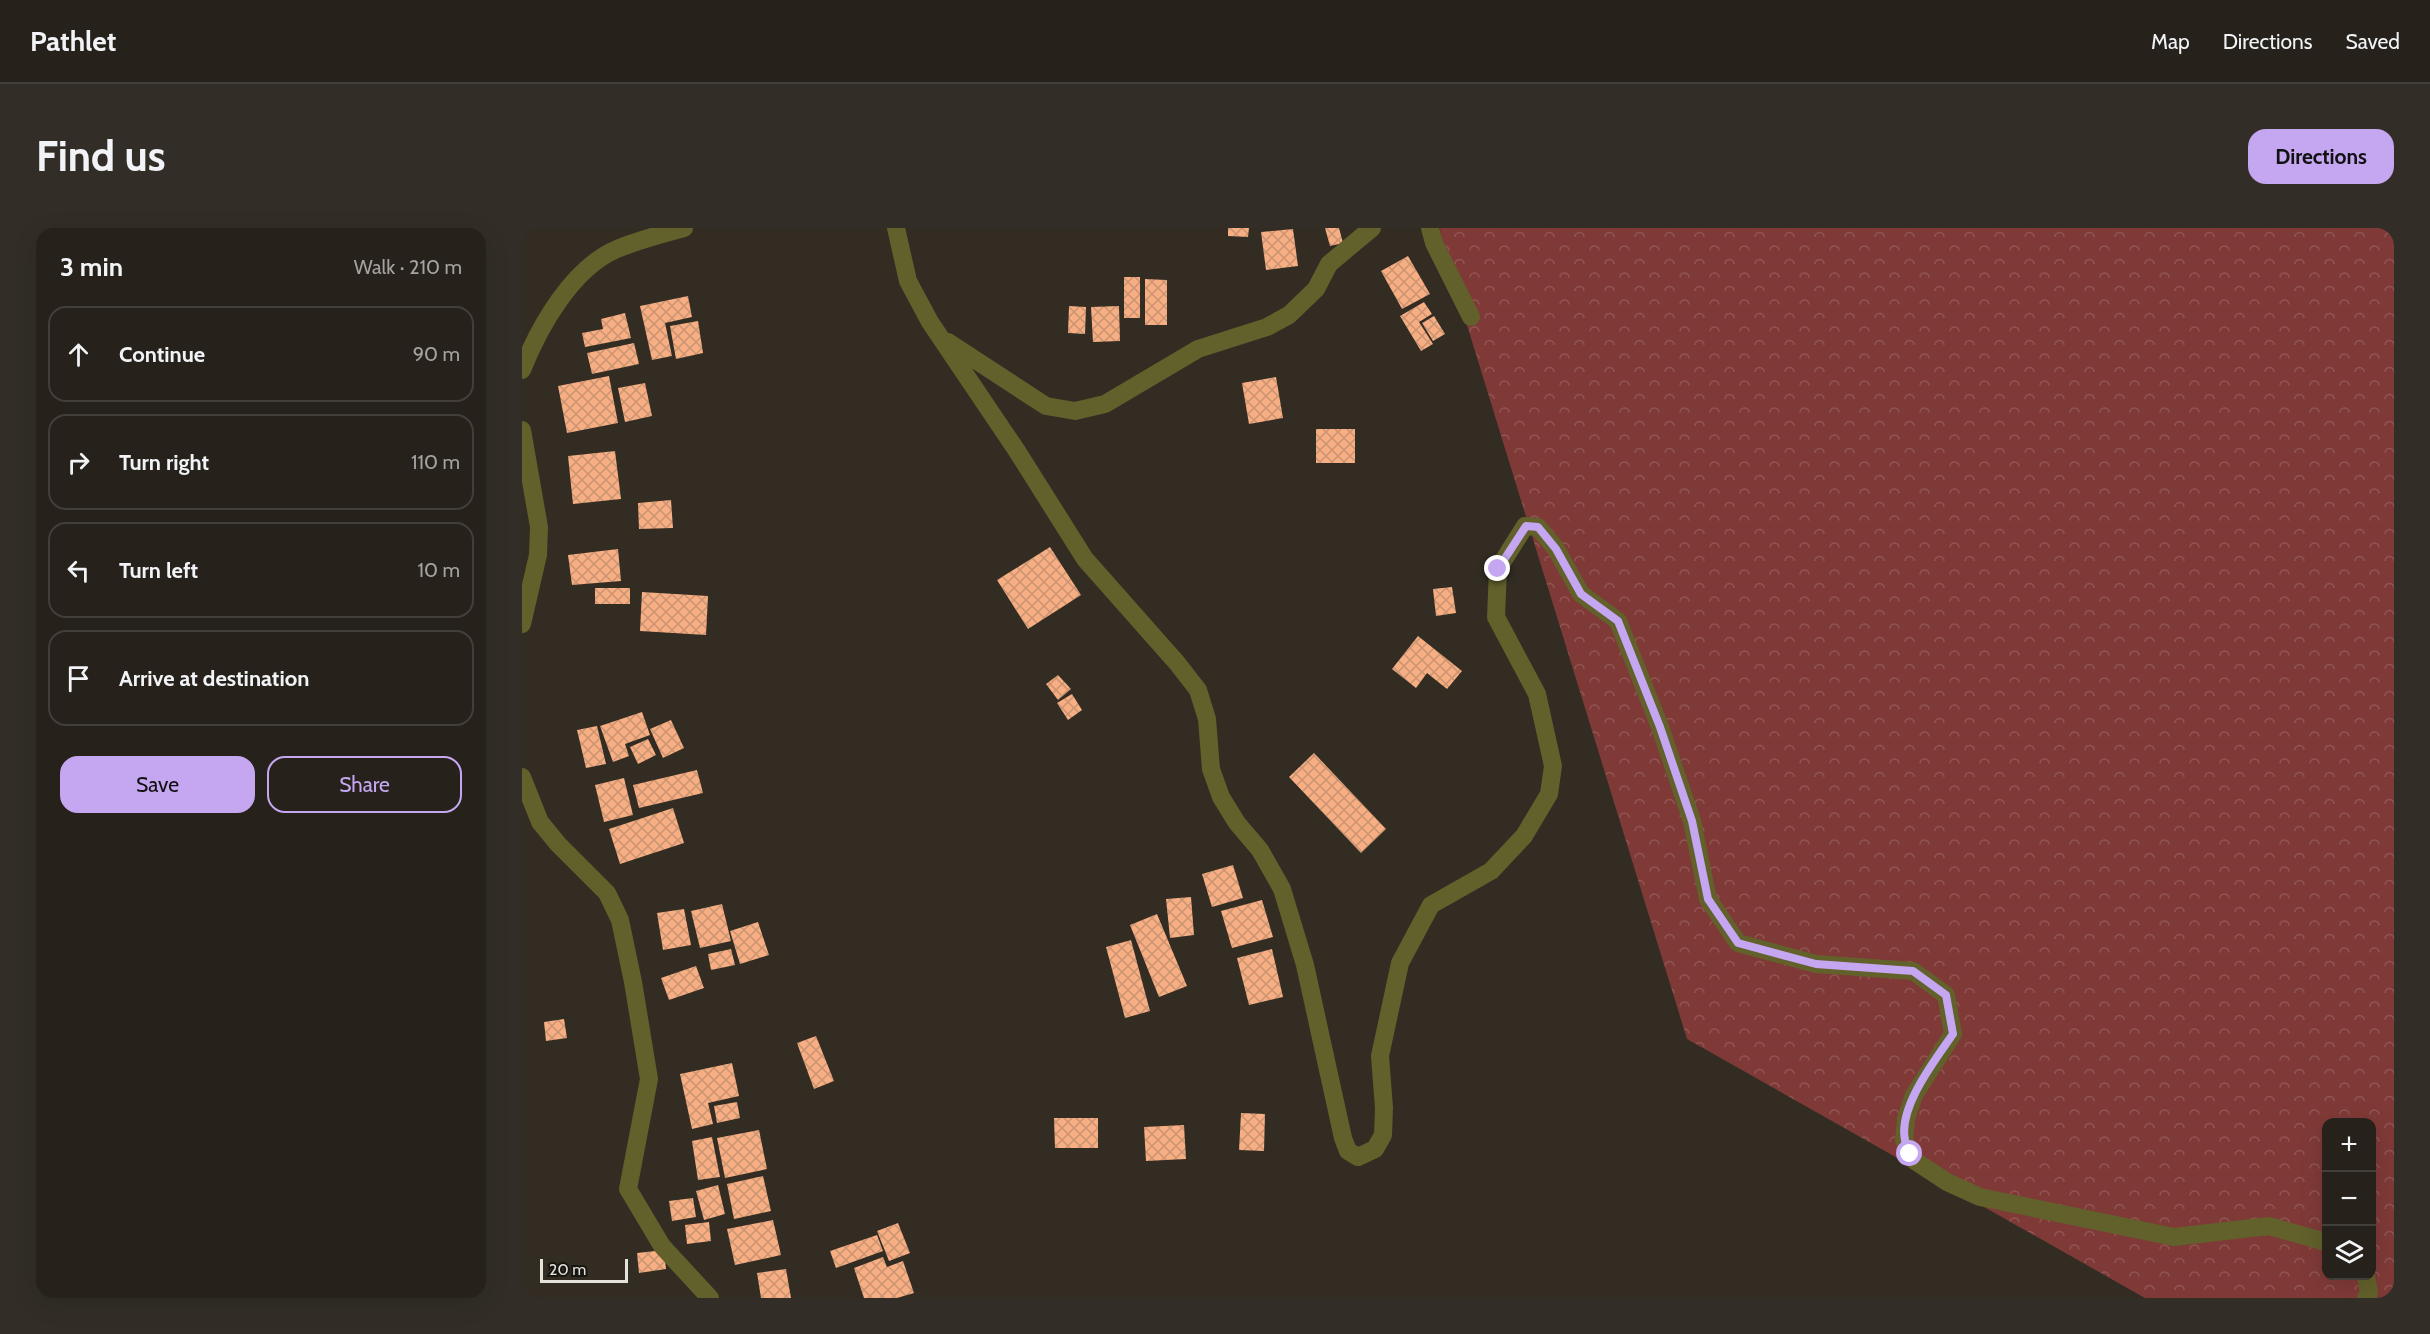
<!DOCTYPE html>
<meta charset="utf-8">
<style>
:root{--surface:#26211a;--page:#322e27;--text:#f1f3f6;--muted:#a4a3a2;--line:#423e39;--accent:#c5a7f1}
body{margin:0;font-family:Cabin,sans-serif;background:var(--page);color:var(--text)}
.controls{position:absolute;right:18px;bottom:18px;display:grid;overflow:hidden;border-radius:12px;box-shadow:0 6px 24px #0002}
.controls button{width:54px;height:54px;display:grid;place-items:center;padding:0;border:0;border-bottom:2px solid var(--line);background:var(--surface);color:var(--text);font:30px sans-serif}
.scale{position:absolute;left:18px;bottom:15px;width:88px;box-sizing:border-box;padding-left:6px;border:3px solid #e5e2dc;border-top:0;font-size:16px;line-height:21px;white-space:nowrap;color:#e5e2dc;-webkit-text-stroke:4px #171511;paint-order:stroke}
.stop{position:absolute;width:18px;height:18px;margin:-14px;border:4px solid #c5a7f1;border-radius:50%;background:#fff}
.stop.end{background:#c5a7f1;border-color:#fff;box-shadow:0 2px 6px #0008}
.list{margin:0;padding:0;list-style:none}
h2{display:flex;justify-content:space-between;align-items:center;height:78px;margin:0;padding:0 24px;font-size:26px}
h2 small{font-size:20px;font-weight:400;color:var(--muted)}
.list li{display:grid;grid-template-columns:39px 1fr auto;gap:18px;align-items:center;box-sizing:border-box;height:96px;margin:0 12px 12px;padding:0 12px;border:2px solid var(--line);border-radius:18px}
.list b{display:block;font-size:22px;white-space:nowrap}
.list em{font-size:20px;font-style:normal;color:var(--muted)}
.actions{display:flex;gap:12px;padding:18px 24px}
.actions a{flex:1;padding:14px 0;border:2px solid var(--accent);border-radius:18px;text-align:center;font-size:21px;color:var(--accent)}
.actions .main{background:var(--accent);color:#111}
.icon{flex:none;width:33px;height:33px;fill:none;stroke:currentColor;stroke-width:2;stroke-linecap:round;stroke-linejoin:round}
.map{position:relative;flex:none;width:1872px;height:1070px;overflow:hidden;border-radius:18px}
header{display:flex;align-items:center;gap:36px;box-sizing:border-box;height:84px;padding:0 30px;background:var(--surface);border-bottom:2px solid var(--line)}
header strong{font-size:28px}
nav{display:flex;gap:33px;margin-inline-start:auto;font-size:21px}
.intro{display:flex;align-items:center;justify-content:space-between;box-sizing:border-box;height:144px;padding:0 36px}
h1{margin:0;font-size:42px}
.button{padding:15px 27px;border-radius:18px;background:var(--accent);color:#111;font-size:21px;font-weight:700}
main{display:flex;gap:36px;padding:0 36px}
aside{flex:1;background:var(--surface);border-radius:18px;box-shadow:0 6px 24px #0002}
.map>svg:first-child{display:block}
</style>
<header>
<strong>Pathlet</strong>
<nav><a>Map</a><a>Directions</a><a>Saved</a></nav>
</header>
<div class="intro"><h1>Find us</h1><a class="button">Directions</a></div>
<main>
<aside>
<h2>3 min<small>Walk · 210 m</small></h2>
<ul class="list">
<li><svg class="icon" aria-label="ahead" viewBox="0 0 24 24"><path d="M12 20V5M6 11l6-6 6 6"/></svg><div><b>Continue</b></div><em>90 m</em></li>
<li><svg class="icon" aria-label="right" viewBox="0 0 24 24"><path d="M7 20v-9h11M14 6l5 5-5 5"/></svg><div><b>Turn right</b></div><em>110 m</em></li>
<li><svg class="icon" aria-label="left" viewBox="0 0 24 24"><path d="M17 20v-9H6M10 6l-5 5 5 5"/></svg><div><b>Turn left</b></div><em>10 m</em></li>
<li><svg class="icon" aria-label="arrive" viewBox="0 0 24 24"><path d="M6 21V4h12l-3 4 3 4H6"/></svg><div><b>Arrive at destination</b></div></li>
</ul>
<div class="actions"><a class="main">Save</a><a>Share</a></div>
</aside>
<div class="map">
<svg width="1872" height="1070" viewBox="0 0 1872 1070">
<defs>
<pattern id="forest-crowns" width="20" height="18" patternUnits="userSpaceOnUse" patternTransform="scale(1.5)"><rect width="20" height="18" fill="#7f3a37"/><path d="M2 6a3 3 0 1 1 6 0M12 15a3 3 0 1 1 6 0" fill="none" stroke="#915653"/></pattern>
<pattern id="building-cross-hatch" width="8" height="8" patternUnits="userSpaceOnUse" patternTransform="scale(1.5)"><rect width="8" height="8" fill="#f6ae82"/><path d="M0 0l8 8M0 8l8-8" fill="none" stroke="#ca9472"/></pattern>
</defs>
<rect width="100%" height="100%" fill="#322c23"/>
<path fill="url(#forest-crowns)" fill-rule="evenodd" d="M 918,0 L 1872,0 L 1872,1070 L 1623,1070 L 1165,811 L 920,16 ZM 1804,894 L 1850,894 L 1850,1048 L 1804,1048 Z"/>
<g fill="url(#building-cross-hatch)">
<polygon points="706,0 727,0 726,9 706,8"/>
<polygon points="803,0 817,0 821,15 808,18"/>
<polygon points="771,1 776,38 744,42 739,4"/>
<polygon points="886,28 908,66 880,81 859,43"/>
<rect x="602" y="49" width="16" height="41"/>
<polygon points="623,51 645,52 645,97 623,97"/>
<polygon points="166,68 170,89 143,95 150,128 130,132 118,78"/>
<polygon points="902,74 910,86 897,94 911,116 899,123 878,88"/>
<polygon points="547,78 564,79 563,106 546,105"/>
<polygon points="597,78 598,113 571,114 569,79"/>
<polygon points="103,85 109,110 63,119 60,105 81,101 79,91"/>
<polygon points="912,88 923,106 911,113 900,95"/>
<polygon points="176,93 181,125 154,131 148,98"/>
<polygon points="112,115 117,136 70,146 65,125"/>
<polygon points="87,148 96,195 45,205 36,158"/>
<polygon points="754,149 761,190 727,196 720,155"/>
<polygon points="123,155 130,188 103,194 96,160"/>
<rect x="794" y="201" width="39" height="34"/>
<polygon points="93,223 99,271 51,276 46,228"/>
<polygon points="149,272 151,300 117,301 116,275"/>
<polygon points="528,319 559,367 506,401 475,352"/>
<polygon points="96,321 99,353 50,357 46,327"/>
<polygon points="930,359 934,385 914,388 911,361"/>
<rect x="73" y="360" width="35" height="16"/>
<polygon points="120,364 186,368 184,407 118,403"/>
<polygon points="896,408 940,443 925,461 905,445 894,460 870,441"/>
<polygon points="536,447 549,461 536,472 524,456"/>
<polygon points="550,466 560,482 546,492 535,475"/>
<polygon points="120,484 128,507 103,516 107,528 91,534 78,498"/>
<polygon points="149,492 162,520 141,530 128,501"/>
<polygon points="75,498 84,536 64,540 55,502"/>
<polygon points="126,511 134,527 116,536 108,519"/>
<polygon points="792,525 864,601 839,625 767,549"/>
<polygon points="175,542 181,565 117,580 111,557"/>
<polygon points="102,550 111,587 82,594 73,557"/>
<polygon points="151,580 162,615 98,636 87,601"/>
<polygon points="711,637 721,670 690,679 680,646"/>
<polygon points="669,669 672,707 648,710 644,671"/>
<polygon points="740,672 751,709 710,720 699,683"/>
<polygon points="200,676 209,713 178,720 169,683"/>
<polygon points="162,681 169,717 141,722 135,685"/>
<polygon points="635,686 665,758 637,769 608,697"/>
<polygon points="236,694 247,727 218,736 208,703"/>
<polygon points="609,712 628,783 603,790 584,719"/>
<polygon points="209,721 213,737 189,742 186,726"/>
<polygon points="750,721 761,769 727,777 715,730"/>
<polygon points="174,738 182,760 147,772 139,750"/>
<polygon points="42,791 45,810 24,813 22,794"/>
<polygon points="294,808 312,853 292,861 275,815"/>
<polygon points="210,835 217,868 186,875 191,896 170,901 158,846"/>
<polygon points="215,874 218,890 195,895 192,878"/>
<polygon points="719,885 743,886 742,923 717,922"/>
<polygon points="532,890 576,890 576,920 533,920"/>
<polygon points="662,897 664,931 624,933 622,899"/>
<polygon points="237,902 245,941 203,950 195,910"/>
<polygon points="190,909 198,949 176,952 170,913"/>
<polygon points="241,948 249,983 212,991 205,956"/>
<polygon points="196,957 203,986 182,992 174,963"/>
<polygon points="171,970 174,989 150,993 147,973"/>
<polygon points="251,992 259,1027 213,1037 205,1001"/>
<polygon points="187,994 189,1013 165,1016 163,997"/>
<polygon points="376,995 388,1025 367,1033 355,1003"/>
<polygon points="355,1007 361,1023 314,1040 308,1023"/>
<polygon points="142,1022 144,1041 117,1045 115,1025"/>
<polygon points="361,1029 365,1039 381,1033 392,1065 375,1070 342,1070 332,1040"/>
<polygon points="264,1041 269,1070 239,1070 235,1045"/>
</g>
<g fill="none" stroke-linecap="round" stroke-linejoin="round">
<g stroke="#62602b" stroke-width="18">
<polyline points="374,0 386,53 408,94 495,223 563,331 655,435 676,462 685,491 689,541 699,569 715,595 738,622 760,661 783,737 821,910 826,923 836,929 853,921 861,907 862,880 858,828 878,735 909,677 969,643 1002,608 1027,566 1031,538 1015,466 974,389 976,341 1003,298 1016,299 1034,321 1059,366 1096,393 1138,499 1170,593 1186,671 1216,715 1294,736 1391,743 1424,767 1431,806 1392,867 1384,891 1382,912 1393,933 1425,954 1458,969 1652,1009 1747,998 1804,1014"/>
<polyline points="908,0 912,15 949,89"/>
<polyline points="426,114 524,178 553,183 583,176 676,121 745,99 767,87 794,61 807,36 850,0"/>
<path d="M 0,142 C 17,99 50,40 95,21 C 116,12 140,6 162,0"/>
<polyline points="0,202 17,299 16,327 0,396"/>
<polyline points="0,549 18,594 36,616 85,665 98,692 111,754 127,851 106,961 140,1018 188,1070"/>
<polyline points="1844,1070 1847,1065 1844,1048"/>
</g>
</g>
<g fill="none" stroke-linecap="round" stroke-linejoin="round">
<path stroke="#c5a7f1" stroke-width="8" d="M 976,341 L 1004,298 L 1016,299 L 1034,321 L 1059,366 L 1096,393 L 1138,499 L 1170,593 L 1186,671 L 1216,715 L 1294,736 L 1391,743 L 1424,767 L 1431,806 C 1413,832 1376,879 1383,912 C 1383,917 1387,922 1388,926"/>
</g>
</svg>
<div class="controls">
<button>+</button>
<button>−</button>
<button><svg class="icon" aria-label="layers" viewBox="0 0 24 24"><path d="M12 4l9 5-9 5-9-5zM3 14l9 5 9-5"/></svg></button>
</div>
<div class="scale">20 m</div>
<div class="stop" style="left:1388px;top:926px"></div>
<div class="stop end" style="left:976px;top:341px"></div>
</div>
</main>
